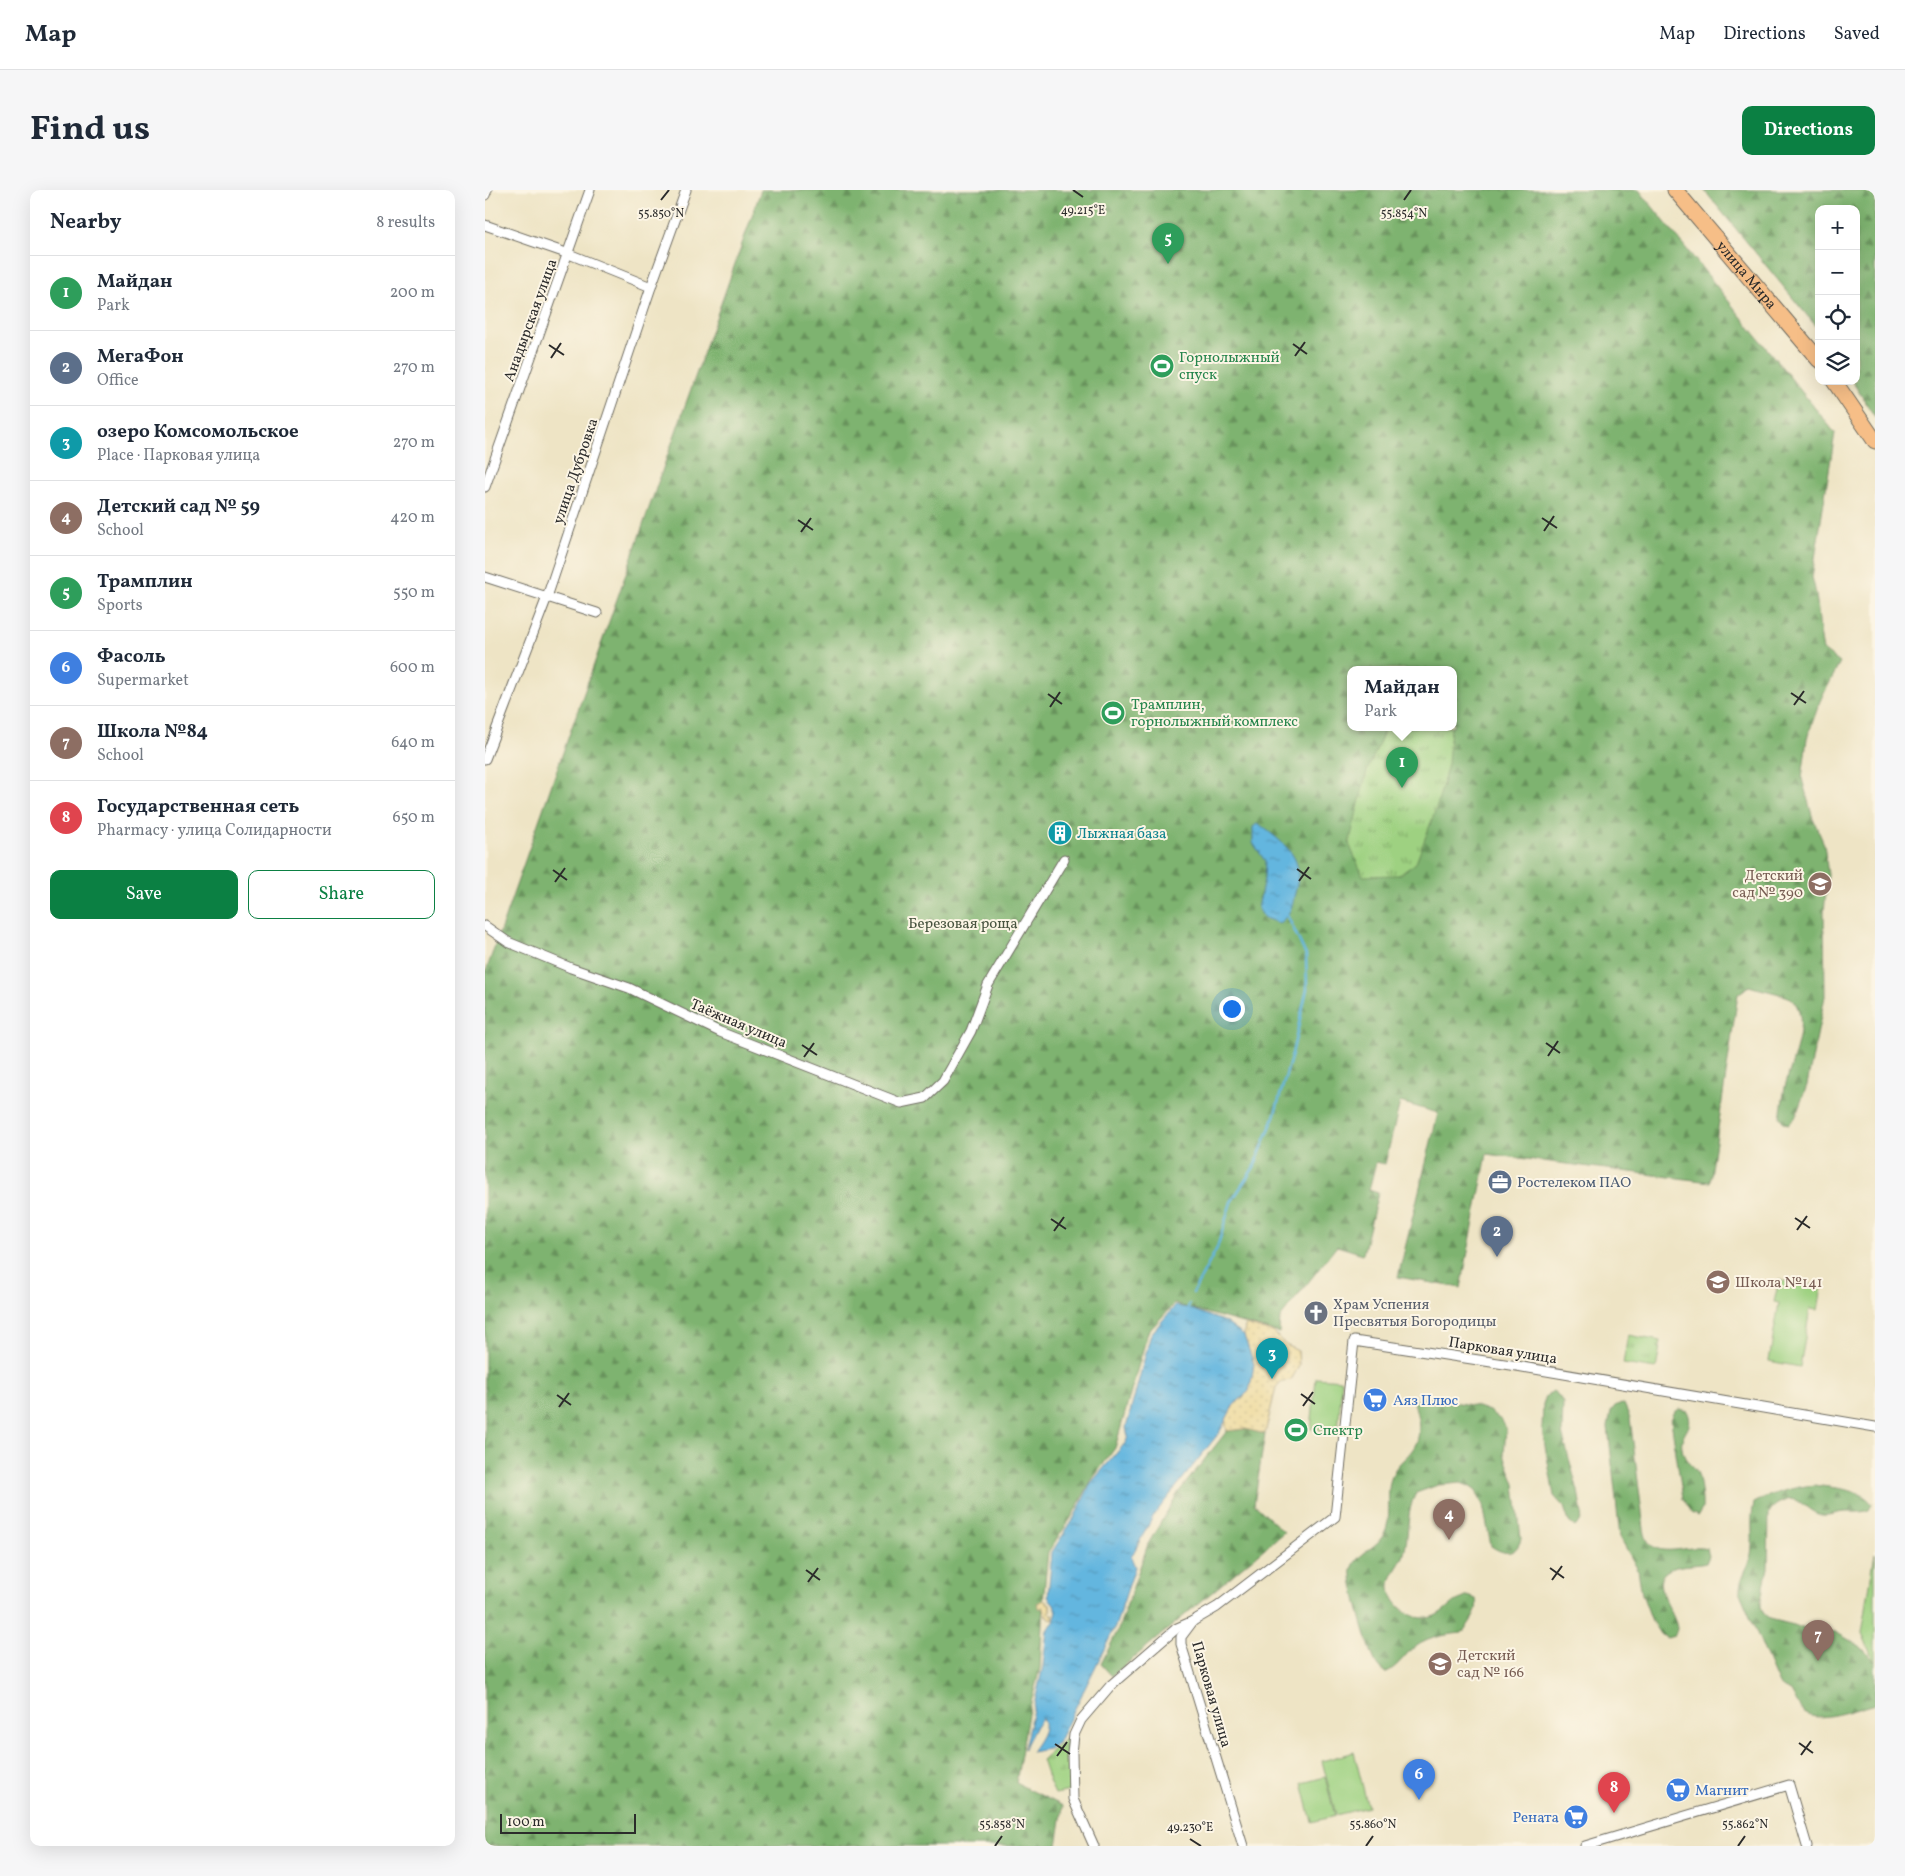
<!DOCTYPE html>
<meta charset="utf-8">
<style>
:root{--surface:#fff;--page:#f6f6f7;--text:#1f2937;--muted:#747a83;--line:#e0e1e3;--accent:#0b8043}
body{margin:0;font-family:Vollkorn,serif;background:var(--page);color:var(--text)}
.controls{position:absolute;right:15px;top:15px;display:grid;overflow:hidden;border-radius:10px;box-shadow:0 5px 20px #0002}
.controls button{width:45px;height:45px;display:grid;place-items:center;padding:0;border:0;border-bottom:1px solid var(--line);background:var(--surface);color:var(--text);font:25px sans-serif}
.scale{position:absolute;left:15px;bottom:12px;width:136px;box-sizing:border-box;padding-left:5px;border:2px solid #2b2b2b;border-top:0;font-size:14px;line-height:18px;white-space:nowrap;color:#2b2b2b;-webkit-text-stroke:4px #fcf5e5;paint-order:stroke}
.you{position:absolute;left:746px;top:818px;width:18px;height:18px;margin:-12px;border:4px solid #fff;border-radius:50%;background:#1a73e8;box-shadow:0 0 0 8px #1a73e833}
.badge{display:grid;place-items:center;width:32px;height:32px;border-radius:50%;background:var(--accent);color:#fff;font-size:16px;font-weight:700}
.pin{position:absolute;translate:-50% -41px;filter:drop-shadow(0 1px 2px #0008)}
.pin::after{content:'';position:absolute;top:26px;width:18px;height:15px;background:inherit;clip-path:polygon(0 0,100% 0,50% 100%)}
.popup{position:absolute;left:862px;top:476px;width:110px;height:65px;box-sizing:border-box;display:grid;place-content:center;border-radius:10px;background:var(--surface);filter:drop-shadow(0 1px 4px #0005);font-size:16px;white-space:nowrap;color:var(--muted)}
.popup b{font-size:19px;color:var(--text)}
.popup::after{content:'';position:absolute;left:50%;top:100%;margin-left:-10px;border:10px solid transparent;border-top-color:var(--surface)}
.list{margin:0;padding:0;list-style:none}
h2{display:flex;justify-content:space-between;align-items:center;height:65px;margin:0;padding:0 20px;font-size:21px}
h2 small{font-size:16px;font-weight:400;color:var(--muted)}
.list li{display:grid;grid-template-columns:32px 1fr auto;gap:15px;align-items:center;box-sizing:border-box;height:75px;padding:0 20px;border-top:1px solid var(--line)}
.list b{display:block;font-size:19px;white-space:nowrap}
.list p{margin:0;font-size:16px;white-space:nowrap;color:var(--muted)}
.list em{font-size:16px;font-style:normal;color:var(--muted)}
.actions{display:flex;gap:10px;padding:15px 20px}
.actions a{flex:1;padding:11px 0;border:1px solid var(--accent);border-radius:10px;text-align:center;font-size:18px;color:var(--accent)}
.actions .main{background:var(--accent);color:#fff}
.icon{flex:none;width:28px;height:28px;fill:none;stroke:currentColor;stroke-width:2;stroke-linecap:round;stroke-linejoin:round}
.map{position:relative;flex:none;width:1390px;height:1656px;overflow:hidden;border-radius:10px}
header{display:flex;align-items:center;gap:30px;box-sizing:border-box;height:70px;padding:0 25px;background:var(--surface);border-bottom:1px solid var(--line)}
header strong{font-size:24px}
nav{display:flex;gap:28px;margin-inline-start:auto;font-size:18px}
.intro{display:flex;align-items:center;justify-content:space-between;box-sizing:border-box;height:120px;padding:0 30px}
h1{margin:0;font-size:35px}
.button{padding:12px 22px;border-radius:10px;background:var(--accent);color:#fff;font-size:18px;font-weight:700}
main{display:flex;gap:30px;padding:0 30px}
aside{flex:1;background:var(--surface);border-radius:10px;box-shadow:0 5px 20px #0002}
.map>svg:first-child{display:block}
</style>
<header>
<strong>Map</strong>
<nav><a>Map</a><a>Directions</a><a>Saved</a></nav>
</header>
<div class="intro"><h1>Find us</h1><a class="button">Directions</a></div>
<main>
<aside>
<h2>Nearby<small>8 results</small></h2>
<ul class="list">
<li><span class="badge" style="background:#2e9e5b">1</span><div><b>Майдан</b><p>Park</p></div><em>200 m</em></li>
<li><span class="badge" style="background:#5c6f8a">2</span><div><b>МегаФон</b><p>Office</p></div><em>270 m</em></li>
<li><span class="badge" style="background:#0f9aa8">3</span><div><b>озеро Комсомольское</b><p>Place · Парковая улица</p></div><em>270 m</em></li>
<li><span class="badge" style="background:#8d6e63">4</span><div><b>Детский сад № 59</b><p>School</p></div><em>420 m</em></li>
<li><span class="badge" style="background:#2e9e5b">5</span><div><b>Трамплин</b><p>Sports</p></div><em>550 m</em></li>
<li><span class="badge" style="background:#3f7fe0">6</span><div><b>Фасоль</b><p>Supermarket</p></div><em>600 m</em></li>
<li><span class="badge" style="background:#8d6e63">7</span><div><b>Школа №84</b><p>School</p></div><em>640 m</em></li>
<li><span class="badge" style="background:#e0444e">8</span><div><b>Государственная сеть</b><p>Pharmacy · улица Солидарности</p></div><em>650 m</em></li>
</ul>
<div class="actions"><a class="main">Save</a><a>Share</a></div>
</aside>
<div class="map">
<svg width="1390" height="1656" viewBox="0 0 1390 1656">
<defs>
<pattern id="forest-firs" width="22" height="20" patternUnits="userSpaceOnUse" patternTransform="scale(1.25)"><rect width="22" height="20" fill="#7eb36f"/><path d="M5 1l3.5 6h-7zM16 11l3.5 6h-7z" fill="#67925b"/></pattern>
<pattern id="sand-dots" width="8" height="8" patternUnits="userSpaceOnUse" patternTransform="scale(1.25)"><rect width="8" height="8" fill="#eeda9e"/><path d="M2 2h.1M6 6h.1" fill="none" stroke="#cb8" stroke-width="1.8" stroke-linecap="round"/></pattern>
<pattern id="park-tufts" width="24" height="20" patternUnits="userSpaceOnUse" patternTransform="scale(1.25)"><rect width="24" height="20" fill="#9ed181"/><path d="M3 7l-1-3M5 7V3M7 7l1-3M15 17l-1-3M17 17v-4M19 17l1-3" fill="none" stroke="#81aa6a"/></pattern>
<pattern id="water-ripples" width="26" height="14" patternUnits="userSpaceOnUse" patternTransform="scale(1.25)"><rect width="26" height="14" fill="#64b6df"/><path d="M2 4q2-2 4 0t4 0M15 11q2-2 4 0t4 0" fill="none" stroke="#5394b5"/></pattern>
</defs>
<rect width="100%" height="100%" fill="#fcf5e5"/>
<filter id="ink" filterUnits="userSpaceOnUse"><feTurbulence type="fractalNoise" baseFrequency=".02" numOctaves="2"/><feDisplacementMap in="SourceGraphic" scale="10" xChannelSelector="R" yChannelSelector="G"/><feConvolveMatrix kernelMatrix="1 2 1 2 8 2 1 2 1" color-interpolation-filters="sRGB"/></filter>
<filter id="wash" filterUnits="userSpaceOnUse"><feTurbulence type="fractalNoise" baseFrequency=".0096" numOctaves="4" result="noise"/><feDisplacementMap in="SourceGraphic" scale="20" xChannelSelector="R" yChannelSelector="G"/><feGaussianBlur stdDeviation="1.12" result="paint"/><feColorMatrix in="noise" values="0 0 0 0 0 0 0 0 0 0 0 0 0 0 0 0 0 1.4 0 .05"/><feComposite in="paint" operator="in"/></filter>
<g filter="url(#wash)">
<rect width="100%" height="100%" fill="#eee4c5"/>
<g fill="#9ed181" stroke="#647e56">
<polygon points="1294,1090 1337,1097 1333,1120 1325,1119 1315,1177 1284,1171 1294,1113 1289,1112"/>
<polygon points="831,1188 857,1190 853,1241 826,1239"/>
<polygon points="1390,1363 1390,1474 1377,1443"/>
<polygon points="869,1562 883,1617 851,1625 837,1571"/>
<polygon points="840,1587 850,1626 827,1632 817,1593"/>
</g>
<g fill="url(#forest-firs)" stroke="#546f4d" fill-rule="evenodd">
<path d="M 276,0 L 1154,0 L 1350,243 L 1327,387 C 1334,411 1333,436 1338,460 L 1355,473 L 1335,511 L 1322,548 L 1317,589 L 1328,629 L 1339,654 L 1343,685 L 1339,721 L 1340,806 L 1322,895 L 1310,928 L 1304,934 L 1299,933 L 1295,927 C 1297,917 1298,907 1300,897 C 1305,875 1329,825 1305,808 C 1299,804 1273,799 1264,796 L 1253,804 L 1225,992 L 1002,964 L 976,1098 L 913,1087 L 953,923 L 915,912 L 900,974 L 891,972 L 884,1000 L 893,1003 L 878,1064 L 852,1056 L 795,1128 L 794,1143 L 689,1114 L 663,1142 L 630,1258 L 606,1291 L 586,1328 L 563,1362 L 558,1412 L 555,1478 L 543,1524 L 531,1593 L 578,1616 L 572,1656 L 0,1656 L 0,784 ZM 866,479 L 968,479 L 968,537 L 866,537 Z"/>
<polygon points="1219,0 1390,0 1390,227 1367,191 1371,191 1371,19 1334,19 1334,140"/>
<polygon points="1068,1201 1074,1206 1078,1213 1077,1243 1093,1301 1097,1324 1095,1332 1090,1337 1084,1332 1079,1317 1069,1306 1057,1239 1058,1214 1061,1206"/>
<path d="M 943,1207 L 990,1216 L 1004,1221 L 1017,1231 L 1021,1238 L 1019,1265 L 1030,1294 L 1036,1349 C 1031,1366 1019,1365 1006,1356 L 998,1315 L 991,1301 L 984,1296 L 976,1293 L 953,1295 L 931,1303 C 920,1322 925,1347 918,1367 C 914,1376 906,1384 905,1394 C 903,1414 929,1433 947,1427 C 956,1424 962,1417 969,1412 C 974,1410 979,1408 983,1406 L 991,1409 C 994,1423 985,1432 977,1443 C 957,1445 939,1448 924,1462 C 916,1470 911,1478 900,1483 C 897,1479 893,1475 890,1471 C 884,1459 864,1391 867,1379 C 873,1360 894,1360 901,1339 C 907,1323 900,1302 907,1286 C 910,1277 916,1272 923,1265 C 939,1249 934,1231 929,1212 L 935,1208 Z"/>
<path d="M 1139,1214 L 1145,1228 L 1159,1339 C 1164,1375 1200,1353 1222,1359 L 1224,1366 L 1221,1373 C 1209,1376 1192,1374 1182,1381 C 1163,1393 1191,1422 1192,1439 C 1192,1439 1190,1446 1189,1446 L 1182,1448 L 1175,1444 L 1167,1431 L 1157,1404 L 1153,1380 L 1135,1347 L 1123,1237 L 1126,1221 L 1131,1215 Z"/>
<path d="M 1194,1219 L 1202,1221 C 1211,1239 1194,1242 1197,1258 C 1199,1271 1204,1271 1211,1280 C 1215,1285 1218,1312 1217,1319 C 1217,1320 1213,1325 1213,1326 L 1206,1323 L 1198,1309 L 1186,1230 L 1189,1223 Z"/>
<polygon points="760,1239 780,1244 769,1314 799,1342 627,1486 616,1474 633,1440 663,1354 693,1303 742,1241"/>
<path d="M 1329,1295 C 1347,1298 1376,1298 1387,1314 L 1384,1320 C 1375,1323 1369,1322 1361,1322 C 1353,1322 1345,1326 1337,1325 C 1322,1323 1315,1304 1299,1311 C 1292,1314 1288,1316 1284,1323 L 1283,1378 L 1276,1409 L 1276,1417 L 1279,1424 L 1285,1429 L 1309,1435 L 1330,1443 L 1352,1443 L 1375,1456 L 1390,1472 L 1390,1514 C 1374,1518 1330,1535 1318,1522 C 1313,1516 1310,1508 1306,1501 L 1299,1498 L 1293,1493 L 1255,1403 C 1254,1391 1261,1381 1265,1369 C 1270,1351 1264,1331 1269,1313 C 1287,1303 1309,1297 1329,1295 Z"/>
</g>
<g fill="url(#sand-dots)" stroke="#8c8264">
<polygon points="760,1135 788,1142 801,1155 813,1161 814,1176 806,1190 797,1191 791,1197 780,1244 760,1239 742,1241 740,1231 748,1216 764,1201 769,1174 759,1146"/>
<polygon points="558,1410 565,1414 565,1424 569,1425 568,1430 560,1425 557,1417 555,1419 552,1413"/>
</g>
<g fill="url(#park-tufts)" stroke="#647e56">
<polygon points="901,537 966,537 963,574 952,616 931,673 914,685 878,686 864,654 882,581"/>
<polygon points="1143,1145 1176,1151 1171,1179 1138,1174"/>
<polygon points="587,1543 585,1601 570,1604 564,1591 557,1570"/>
</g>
<g fill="url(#water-ripples)" stroke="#487085">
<path d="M 773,633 C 787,645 811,659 813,680 C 814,688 811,699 809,707 C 808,716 803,728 794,733 L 779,728 L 773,718 L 779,689 L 780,671 L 768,653 L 768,637 Z"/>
<path d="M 690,1116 L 703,1118 L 740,1132 L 759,1146 L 769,1174 L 767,1187 L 764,1201 L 748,1216 L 734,1243 L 669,1325 L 646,1367 L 650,1377 L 630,1437 L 573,1553 L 563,1559 L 546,1562 C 552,1552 564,1539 557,1528 L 551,1536 L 539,1559 L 558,1476 L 562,1440 L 569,1432 L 572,1422 L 569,1414 L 563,1407 L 567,1362 L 589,1328 L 606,1293 L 641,1252 L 643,1246 L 641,1238 L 666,1144 Z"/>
</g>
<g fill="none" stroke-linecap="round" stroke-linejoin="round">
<g stroke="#64b6df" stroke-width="2.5">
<polyline points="708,1103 732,1058 746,1012 769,977 788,930 807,864 822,799 821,765 802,725"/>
<polyline points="703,1118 704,1114"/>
</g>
</g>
</g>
<g filter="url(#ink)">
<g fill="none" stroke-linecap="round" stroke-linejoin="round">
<defs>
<g id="street">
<polyline points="0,5 2,0"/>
<polyline points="0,35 84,64 166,97"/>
<polyline points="0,297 105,0"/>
<polyline points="0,387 112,423"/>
<polyline points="0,569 62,407 166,97 201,0"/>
<polyline points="0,736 23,752 86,778 144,798 235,842 416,913 440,908 458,891 486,841 503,795 579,669"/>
<polyline points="609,1656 588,1609 587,1563 589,1545 596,1530 626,1495 692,1438 708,1431"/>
<polyline points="758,1656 696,1454 696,1447 708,1431 732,1417 850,1327 869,1151 1026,1175 1390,1237"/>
<polyline points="1100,1656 1304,1595 1322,1656"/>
</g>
<g id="primary">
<path id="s1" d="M 1190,0 L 1334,170"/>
<polyline points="1349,191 1390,251"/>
</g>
</defs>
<use href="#street" stroke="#6f6c61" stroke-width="11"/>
<use href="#primary" stroke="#6f6c61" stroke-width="17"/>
<use href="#street" stroke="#fff" stroke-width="9"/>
<use href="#primary" stroke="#f6be87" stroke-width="15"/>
</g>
</g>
<path fill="none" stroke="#2b2b2b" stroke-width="2" d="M 588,0 L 598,7M 176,10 L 184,0M 919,10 L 926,0M 808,154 L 822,164M 64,155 L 79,165M 810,166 L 820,152M 66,168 L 76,153M 1057,328 L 1072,338M 313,330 L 328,340M 1059,341 L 1069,326M 316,342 L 326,328M 1306,503 L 1321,513M 563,504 L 577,514M 1309,515 L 1319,501M 565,517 L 575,502M 812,679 L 826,689M 68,680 L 82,690M 814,691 L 824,677M 70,692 L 80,678M 1061,853 L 1075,863M 317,855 L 332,865M 1063,866 L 1073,851M 319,867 L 329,853M 1310,1028 L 1325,1038M 566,1029 L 581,1039M 1312,1040 L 1322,1026M 569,1041 L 579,1027M 816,1204 L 830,1214M 72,1205 L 86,1215M 818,1216 L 828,1202M 74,1217 L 84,1203M 1065,1378 L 1079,1388M 321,1380 L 335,1390M 1067,1390 L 1077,1376M 323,1392 L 333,1378M 1314,1553 L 1328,1563M 570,1554 L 585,1564M 1316,1565 L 1326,1551M 572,1566 L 582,1552M 705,1649 L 716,1656M 510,1656 L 517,1646M 881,1656 L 888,1646M 1253,1656 L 1260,1646"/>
<defs>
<symbol id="stadium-disc" viewBox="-11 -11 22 22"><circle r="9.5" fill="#2e9e5b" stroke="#fcf5e5"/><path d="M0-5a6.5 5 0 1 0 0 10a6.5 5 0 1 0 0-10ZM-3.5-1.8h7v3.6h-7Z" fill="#fff"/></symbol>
<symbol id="building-disc" viewBox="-11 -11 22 22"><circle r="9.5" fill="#0f9aa8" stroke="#fcf5e5"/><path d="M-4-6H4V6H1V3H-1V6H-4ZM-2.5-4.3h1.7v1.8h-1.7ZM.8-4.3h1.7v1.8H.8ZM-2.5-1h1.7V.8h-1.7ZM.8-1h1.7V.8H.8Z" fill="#fff"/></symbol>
<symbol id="school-disc" viewBox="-11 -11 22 22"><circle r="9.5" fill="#8d6e63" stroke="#fcf5e5"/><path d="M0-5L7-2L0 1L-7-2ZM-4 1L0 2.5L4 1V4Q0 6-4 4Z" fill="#fff"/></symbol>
<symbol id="office-disc" viewBox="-11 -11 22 22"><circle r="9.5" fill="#5c6f8a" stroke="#fcf5e5"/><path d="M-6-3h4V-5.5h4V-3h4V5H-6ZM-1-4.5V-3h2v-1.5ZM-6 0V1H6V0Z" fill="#fff"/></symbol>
<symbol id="church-disc" viewBox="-11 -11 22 22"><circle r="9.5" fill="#6b7280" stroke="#fcf5e5"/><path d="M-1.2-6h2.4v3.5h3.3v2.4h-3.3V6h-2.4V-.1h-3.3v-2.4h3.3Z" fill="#fff"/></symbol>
<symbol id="supermarket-disc" viewBox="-11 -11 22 22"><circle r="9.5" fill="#3f7fe0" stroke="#fcf5e5"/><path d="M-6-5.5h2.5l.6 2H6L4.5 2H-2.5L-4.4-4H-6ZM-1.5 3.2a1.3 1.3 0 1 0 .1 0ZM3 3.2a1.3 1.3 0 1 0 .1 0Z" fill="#fff"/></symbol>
</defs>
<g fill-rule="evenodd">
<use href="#stadium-disc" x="663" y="162" width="28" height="28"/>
<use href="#stadium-disc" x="614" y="509" width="28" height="28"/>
<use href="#building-disc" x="561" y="629" width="28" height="28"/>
<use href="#school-disc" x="1321" y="680" width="28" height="28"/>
<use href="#office-disc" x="1001" y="978" width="28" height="28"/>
<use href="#school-disc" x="1219" y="1078" width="28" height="28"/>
<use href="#church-disc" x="817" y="1109" width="28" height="28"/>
<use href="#supermarket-disc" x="876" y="1196" width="28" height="28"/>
<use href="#stadium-disc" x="797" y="1226" width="28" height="28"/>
<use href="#school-disc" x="941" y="1460" width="28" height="28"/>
<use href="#supermarket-disc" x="1179" y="1586" width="28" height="28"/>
<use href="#supermarket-disc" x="1077" y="1613" width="28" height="28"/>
</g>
<g text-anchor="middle" stroke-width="4" stroke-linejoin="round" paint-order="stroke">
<g font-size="15" fill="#2b2b2b" stroke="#fcf5e5">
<text dy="5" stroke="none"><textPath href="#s1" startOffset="111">улица Мира</textPath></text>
<text transform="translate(45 130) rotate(-70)" y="5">Анадырская улица</text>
<text transform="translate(90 281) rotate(-71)" y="5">улица Дубровка</text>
<text transform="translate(254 833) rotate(23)" y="5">Таёжная улица</text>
<text transform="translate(1018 1160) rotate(9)" y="5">Парковая улица</text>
<text transform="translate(727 1504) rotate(74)" y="5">Парковая улица</text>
</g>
<g font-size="15" fill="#27864d" stroke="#fcf5e5" text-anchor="start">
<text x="694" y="172">Горнолыжный<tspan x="694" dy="17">спуск</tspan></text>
<text x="646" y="519">Трамплин,<tspan x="646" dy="17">горнолыжный комплекс</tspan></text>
<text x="828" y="1245">Спектр</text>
</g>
<g font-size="15" fill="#0d838f" stroke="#fcf5e5" text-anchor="start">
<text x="592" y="648">Лыжная база</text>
</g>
<g font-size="15" fill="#785e54" stroke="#fcf5e5" text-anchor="start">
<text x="1318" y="690" text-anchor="end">Детский<tspan x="1318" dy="17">сад № 390</tspan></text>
<text x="1250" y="1097">Школа №141</text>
<text x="972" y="1470">Детский<tspan x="972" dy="17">сад № 166</tspan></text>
</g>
<g font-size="15" fill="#485440" stroke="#fcf5e5">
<text x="478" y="738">Березовая роща</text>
</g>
<g font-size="15" fill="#4e5e75" stroke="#fcf5e5" text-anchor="start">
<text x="1032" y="997">Ростелеком ПАО</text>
</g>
<g font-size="15" fill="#5b616d" stroke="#fcf5e5" text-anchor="start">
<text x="848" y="1119">Храм Успения<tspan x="848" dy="17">Пресвятыя Богородицы</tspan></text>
</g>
<g font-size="15" fill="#366cbe" stroke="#fcf5e5" text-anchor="start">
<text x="908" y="1215">Аяз Плюс</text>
<text x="1210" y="1605">Магнит</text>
<text x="1074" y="1632" text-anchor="end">Рената</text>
</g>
</g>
<g font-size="12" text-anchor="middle" fill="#2b2b2b" stroke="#fcf5e5" stroke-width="4" stroke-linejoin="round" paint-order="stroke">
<text x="598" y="24">49.215°E</text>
<text x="176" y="27">55.850°N</text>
<text x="919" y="27">55.854°N</text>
<text x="517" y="1638">55.858°N</text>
<text x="888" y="1638">55.860°N</text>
<text x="1260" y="1638">55.862°N</text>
<text x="705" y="1641">49.230°E</text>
</g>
</svg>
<div class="controls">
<button>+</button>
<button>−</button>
<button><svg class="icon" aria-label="locate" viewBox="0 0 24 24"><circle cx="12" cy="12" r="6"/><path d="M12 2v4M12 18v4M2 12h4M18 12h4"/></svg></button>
<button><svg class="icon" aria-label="layers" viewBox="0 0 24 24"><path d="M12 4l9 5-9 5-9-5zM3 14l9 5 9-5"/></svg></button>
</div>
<div class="scale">100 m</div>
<div class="you"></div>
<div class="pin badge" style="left:917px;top:598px;background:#2e9e5b">1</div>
<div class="popup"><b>Майдан</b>Park</div>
<div class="pin badge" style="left:1012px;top:1067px;background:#5c6f8a">2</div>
<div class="pin badge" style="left:787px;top:1189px;background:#0f9aa8">3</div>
<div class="pin badge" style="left:964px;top:1350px;background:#8d6e63">4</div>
<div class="pin badge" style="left:683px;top:74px;background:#2e9e5b">5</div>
<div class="pin badge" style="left:934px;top:1610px;background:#3f7fe0">6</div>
<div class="pin badge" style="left:1333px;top:1471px;background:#8d6e63">7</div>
<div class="pin badge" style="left:1129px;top:1623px;background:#e0444e">8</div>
</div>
</main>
